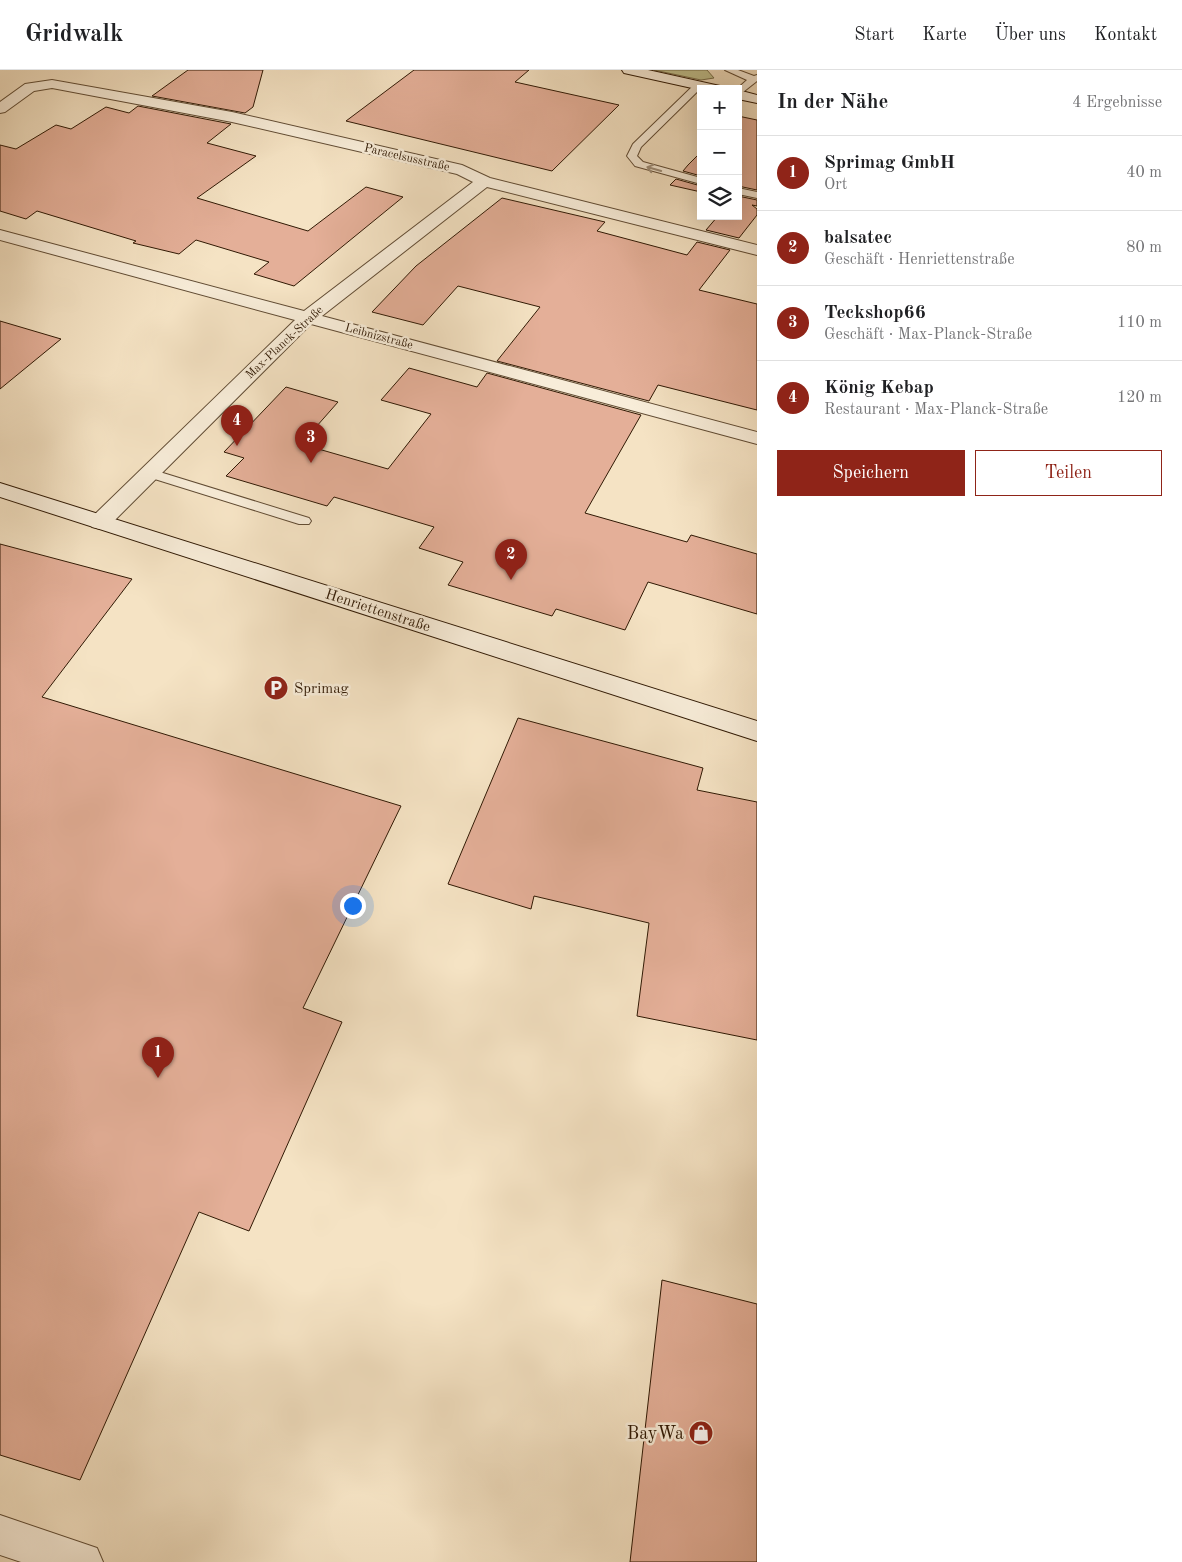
<!DOCTYPE html>
<html lang="de">
<meta charset="utf-8">
<style>
:root{--surface:#fff;--page:#f2f2f2;--text:#202124;--muted:#757577;--line:#e0e0e0;--accent:#8f2418}
body{margin:0;font-family:"Old Standard TT",serif;background:var(--page);color:var(--text)}
.controls{position:absolute;right:15px;top:15px;display:grid;overflow:hidden;border-radius:0px;box-shadow:0 5px 20px #0002}
.controls button{width:45px;height:45px;display:grid;place-items:center;padding:0;border:0;border-bottom:1px solid var(--line);background:var(--surface);color:var(--text);font:25px sans-serif}
.you{position:absolute;left:352px;top:835px;width:18px;height:18px;margin:-12px;border:4px solid #fff;border-radius:50%;background:#1a73e8;box-shadow:0 0 0 8px #1a73e833}
.badge{display:grid;place-items:center;width:32px;height:32px;border-radius:50%;background:var(--accent);color:#fff;font-size:16px;font-weight:700}
.pin{position:absolute;translate:-50% -41px;filter:drop-shadow(0 1px 2px #0008)}
.pin::after{content:'';position:absolute;top:26px;width:18px;height:15px;background:inherit;clip-path:polygon(0 0,100% 0,50% 100%)}
.list{margin:0;padding:0;list-style:none}
h2{display:flex;justify-content:space-between;align-items:center;height:65px;margin:0;padding:0 20px;font-size:21px}
h2 small{font-size:16px;font-weight:400;color:var(--muted)}
.list li{display:grid;grid-template-columns:32px 1fr auto;gap:15px;align-items:center;box-sizing:border-box;height:75px;padding:0 20px;border-top:1px solid var(--line)}
.list b{display:block;font-size:19px;white-space:nowrap}
.list p{margin:0;font-size:16px;white-space:nowrap;color:var(--muted)}
.list em{font-size:16px;font-style:normal;color:var(--muted)}
.actions{display:flex;gap:10px;padding:15px 20px}
.actions a{flex:1;padding:11px 0;border:1px solid var(--accent);border-radius:0px;text-align:center;font-size:18px;color:var(--accent)}
.actions .main{background:var(--accent);color:#fff}
.icon{flex:none;width:28px;height:28px;fill:none;stroke:currentColor;stroke-width:2;stroke-linecap:round;stroke-linejoin:round}
.map{position:relative;flex:none;width:757px;height:1492px;overflow:hidden}
header{display:flex;align-items:center;gap:30px;box-sizing:border-box;height:70px;padding:0 25px;background:var(--surface);border-bottom:1px solid var(--line)}
header strong{font-size:24px}
nav{display:flex;gap:28px;margin-inline-start:auto;font-size:18px}
main{display:flex}
aside{flex:1;background:var(--surface)}
.map>svg:first-child{display:block}
</style>
<header>
<strong>Gridwalk</strong>
<nav><a>Start</a><a>Karte</a><a>Über uns</a><a>Kontakt</a></nav>
</header>
<main>
<div class="map">
<svg width="757" height="1492" viewBox="0 0 757 1492">
<rect width="100%" height="100%" fill="#f5e3c4"/>
<filter id="stains"><feTurbulence type="fractalNoise" baseFrequency=".004" numOctaves="4"/><feColorMatrix values="0 0 0 0 .2 0 0 0 0 .09 0 0 0 0 .02 0 0 0 .5 -.17"/></filter>
<radialGradient id="worn" r=".72"><stop offset=".6" stop-color="#630" stop-opacity="0"/><stop offset="1" stop-color="#630" stop-opacity=".3"/></radialGradient>
<polygon fill="#c1c290" stroke="#786e4a" points="654,0 707,0 714,8 701,10"/>
<g fill="#e4af98" stroke="#301904">
<polygon points="188,0 263,0 253,37 245,43 152,26"/>
<polygon points="414,0 529,0 515,12 619,35 552,101 346,51"/>
<polygon points="138,36 231,54 207,73 256,86 197,128 308,161 366,117 403,127 294,216 254,204 269,192 196,170 179,184 133,173 136,171 37,141 26,149 0,141 0,75 16,79 56,55 71,59 106,37 129,43"/>
<polygon points="738,46 757,50 757,120 738,116"/>
<polygon points="701,82 701,106 683,101 688,95"/>
<polygon points="676,109 701,116 701,122 670,115"/>
<polygon points="738,126 757,130 757,136 752,135 757,139 757,145 739,168 706,160 718,146 738,146"/>
<polygon points="502,128 605,152 597,161 687,185 697,172 730,180 699,220 757,234 757,340 658,315 649,331 497,291 540,237 458,216 423,255 372,242 416,196"/>
<polygon points="0,251 61,269 0,319"/>
<polygon points="409,298 477,317 487,303 641,345 585,443 687,472 691,465 757,484 757,544 648,512 625,560 556,539 552,546 448,515 463,492 419,478 434,457 334,427 327,436 226,406 244,388 224,382 286,317 338,332 301,374 388,399 431,344 381,330"/>
<polygon points="0,474 132,509 42,627 401,736 303,938 342,952 249,1161 199,1142 80,1410 0,1385"/>
<polygon points="518,648 703,698 697,720 757,732 757,970 637,946 649,853 534,826 531,839 448,814"/>
<polygon points="662,1210 757,1234 757,1492 630,1492"/>
</g>
<g fill="none" stroke-linecap="round" stroke-linejoin="round">
<defs>
<g id="lane">
<polygon points="725,0 738,0 754,6 757,5 757,11 738,26 737,19 747,10"/>
<polygon points="699,12 702,13 702,17 641,77 637,86 643,92 701,108 701,114 635,96 627,86 633,74 696,13"/>
<polygon points="738,118 757,122 757,128 738,124"/>
<polygon points="150,399 309,448 311,451 309,454 299,454 145,406 143,403 145,400"/>
</g>
<g id="street">
<polygon points="52,10 232,42 462,95 490,108 522,116 757,175 757,185 487,117 322,246 757,362 757,374 311,254 108,457 100,459 92,457 89,452 92,447 295,250 0,170 0,160 304,241 473,112 457,104 232,52 52,18 34,21 5,42 0,43 0,32 25,14"/>
<polygon points="0,1445 97,1478 103,1492 21,1492 0,1485"/>
</g>
<g id="secondary">
<polygon points="622,0 648,0 720,16 722,19 701,20 624,3"/>
<polygon points="738,20 757,25 757,33 738,29"/>
<polygon points="0,413 757,651 757,671 0,427"/>
</g>
</defs>
<use href="#lane" stroke="#614c34" stroke-width="2"/>
<use href="#street" stroke="#614c34" stroke-width="2"/>
<use href="#secondary" stroke="#301904" stroke-width="2"/>
<use href="#lane" fill="#f8edd9" fill-rule="evenodd"/>
<use href="#street" fill="#f8edd9" fill-rule="evenodd"/>
<use href="#secondary" fill="#f8edd9" fill-rule="evenodd"/>
</g>
<defs><path id="oneway-shaft" d="M-6 0H5M1.5-3L5.5 0L1.5 3" fill="none" stroke-width="1.6" stroke-linecap="round" stroke-linejoin="round" transform="scale(1.25)"/></defs>
<use stroke="#9e8e79" href="#oneway-shaft" transform="translate(654 99) rotate(-164)"/>
<defs>
<symbol id="parking-disc" viewBox="-11 -11 22 22"><circle r="9.5" fill="#8f2418" stroke="#f8edd9"/><path d="M-3.5-5.5H1a3.5 3.5 0 0 1 0 7H-1V5.5H-3.5ZM-1-3.4V-.6H.8a1.4 1.4 0 0 0 0-2.8Z" fill="#fff"/></symbol>
<symbol id="shop-disc" viewBox="-11 -11 22 22"><circle r="9.5" fill="#8f2418" stroke="#f8edd9"/><path d="M-5-2.5h2.3a2.7 3.5 0 0 1 5.4 0H5L5.5 6h-11ZM-1.5-2.5h3a1.5 2.3 0 0 0-3 0Z" fill="#fff"/></symbol>
</defs>
<g fill-rule="evenodd">
<use href="#parking-disc" x="262" y="604" width="28" height="28"/>
<use href="#shop-disc" x="687" y="1349" width="28" height="28"/>
</g>
<g text-anchor="middle" stroke-width="5" stroke-linejoin="round" paint-order="stroke">
<g font-size="12" fill="#301904" stroke="#f8edd9">
<text transform="translate(407 87) rotate(13)" y="4">Paracelsusstraße</text>
<text transform="translate(379 266) rotate(15)" y="4">Leibnizstraße</text>
<text transform="translate(284 272) rotate(-43)" y="4">Max-Planck-Straße</text>
</g>
<g font-size="15" fill="#301904" stroke="#f8edd9">
<text transform="translate(378 540) rotate(18)" y="5">Henriettenstraße</text>
</g>
<g font-size="15" fill="#301904" stroke="#f8edd9" text-anchor="start">
<text x="294" y="623">Sprimag</text>
</g>
<g font-size="18" fill="#301904" stroke="#f8edd9" text-anchor="end">
<text x="684" y="1369">BayWa</text>
</g>
</g>
<rect width="100%" height="100%" filter="url(#stains)"/>
<rect width="100%" height="100%" fill="url(#worn)"/>
</svg>
<div class="controls">
<button>+</button>
<button>−</button>
<button><svg class="icon" aria-label="layers" viewBox="0 0 24 24"><path d="M12 4l9 5-9 5-9-5zM3 14l9 5 9-5"/></svg></button>
</div>
<div class="you"></div>
<div class="pin badge" style="left:158px;top:1008px">1</div>
<div class="pin badge" style="left:511px;top:510px">2</div>
<div class="pin badge" style="left:311px;top:393px">3</div>
<div class="pin badge" style="left:237px;top:376px">4</div>
</div>
<aside>
<h2>In der Nähe<small>4 Ergebnisse</small></h2>
<ul class="list">
<li><span class="badge">1</span><div><b>Sprimag GmbH</b><p>Ort</p></div><em>40 m</em></li>
<li><span class="badge">2</span><div><b>balsatec</b><p>Geschäft · Henriettenstraße</p></div><em>80 m</em></li>
<li><span class="badge">3</span><div><b>Teckshop66</b><p>Geschäft · Max-Planck-Straße</p></div><em>110 m</em></li>
<li><span class="badge">4</span><div><b>König Kebap</b><p>Restaurant · Max-Planck-Straße</p></div><em>120 m</em></li>
</ul>
<div class="actions"><a class="main">Speichern</a><a>Teilen</a></div>
</aside>
</main>
